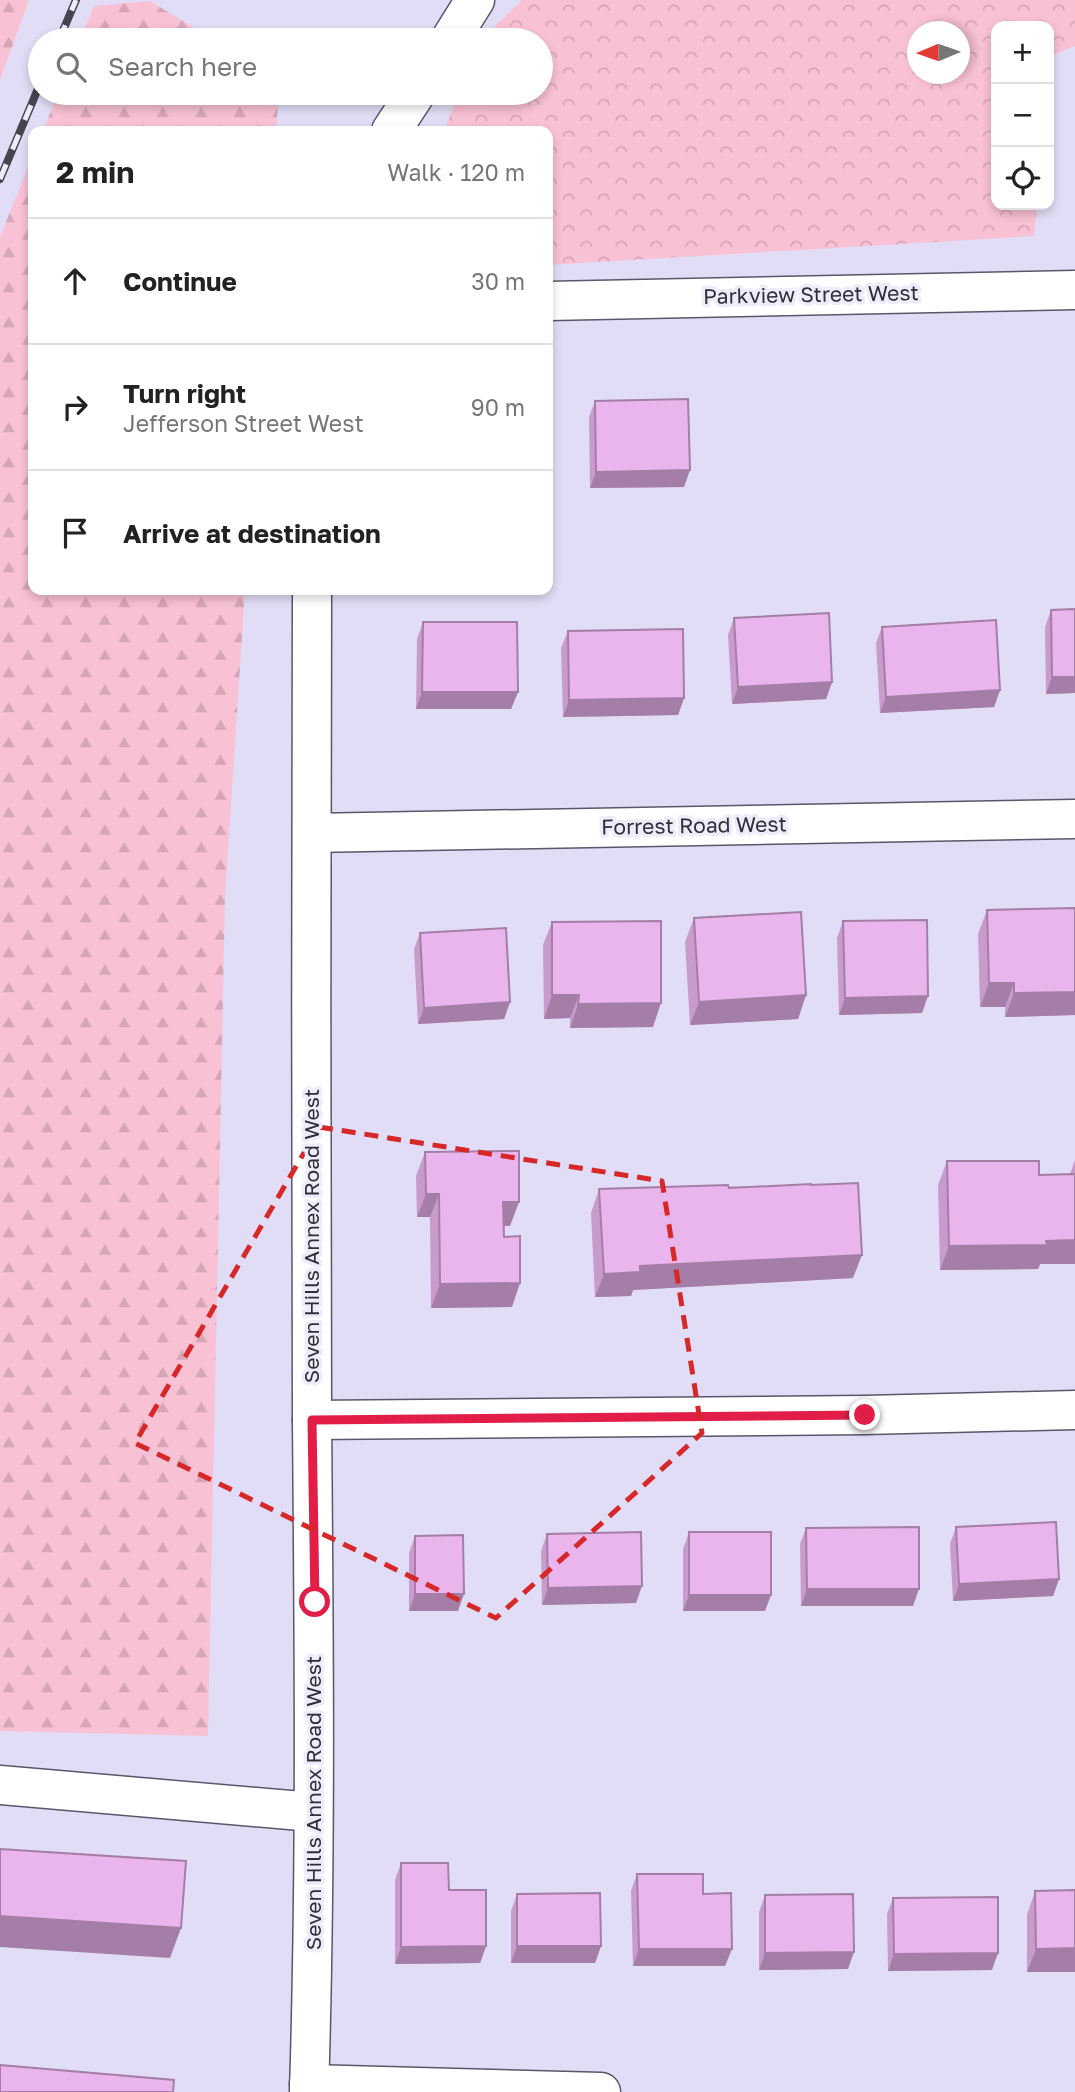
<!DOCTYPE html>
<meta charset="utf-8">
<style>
:root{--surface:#fff;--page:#f6f6f6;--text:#222;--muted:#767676;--line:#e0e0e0}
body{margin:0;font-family:"Golos Text",sans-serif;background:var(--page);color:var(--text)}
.controls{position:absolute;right:21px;top:21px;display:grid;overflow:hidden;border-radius:14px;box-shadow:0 4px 10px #0003}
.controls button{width:63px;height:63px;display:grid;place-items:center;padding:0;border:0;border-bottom:2px solid var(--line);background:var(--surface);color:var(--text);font:35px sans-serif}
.compass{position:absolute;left:907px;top:21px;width:63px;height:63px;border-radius:50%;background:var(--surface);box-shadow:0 4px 10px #0003;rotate:268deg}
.stop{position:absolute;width:21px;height:21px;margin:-16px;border:5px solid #e11d48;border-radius:50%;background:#fff}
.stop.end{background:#e11d48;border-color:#fff;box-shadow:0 2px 7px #0008}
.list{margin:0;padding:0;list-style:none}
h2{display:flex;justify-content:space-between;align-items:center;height:91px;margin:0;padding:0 28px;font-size:30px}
h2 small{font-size:23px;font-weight:400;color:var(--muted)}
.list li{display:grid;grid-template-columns:46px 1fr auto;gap:21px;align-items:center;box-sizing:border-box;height:126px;padding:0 28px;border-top:2px solid var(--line)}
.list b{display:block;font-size:26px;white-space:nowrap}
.list p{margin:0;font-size:23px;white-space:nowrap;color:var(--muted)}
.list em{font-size:23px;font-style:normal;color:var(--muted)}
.icon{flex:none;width:38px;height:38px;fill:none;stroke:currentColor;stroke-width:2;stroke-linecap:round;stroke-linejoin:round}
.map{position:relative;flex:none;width:1075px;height:2092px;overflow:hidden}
.search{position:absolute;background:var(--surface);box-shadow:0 4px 10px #0003;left:28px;top:28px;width:525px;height:77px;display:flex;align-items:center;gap:18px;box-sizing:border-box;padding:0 24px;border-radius:38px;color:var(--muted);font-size:26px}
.panel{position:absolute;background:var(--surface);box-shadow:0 4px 10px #0003;left:28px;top:126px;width:525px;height:469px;border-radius:14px}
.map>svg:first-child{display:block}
</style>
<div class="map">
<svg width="1075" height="2092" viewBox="0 0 1075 2092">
<defs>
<pattern id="forest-firs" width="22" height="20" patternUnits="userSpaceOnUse" patternTransform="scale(1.75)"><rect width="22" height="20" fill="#f9c1d4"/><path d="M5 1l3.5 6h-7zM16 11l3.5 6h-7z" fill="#d6a6b7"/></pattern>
<pattern id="park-crowns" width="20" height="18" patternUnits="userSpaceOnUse" patternTransform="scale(1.75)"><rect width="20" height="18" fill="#f9c1d4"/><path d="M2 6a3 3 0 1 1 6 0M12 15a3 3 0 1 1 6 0" fill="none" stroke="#d6a6b7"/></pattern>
</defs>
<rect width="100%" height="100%" fill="#e1ddf6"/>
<g fill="url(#forest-firs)">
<polygon points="0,0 29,0 0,80"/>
<polygon points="150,1 214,40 80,40 94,6"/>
<polygon points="58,93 279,93 276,131 43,131"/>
<polygon points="33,155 33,590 245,590 225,897 208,1736 0,1731 0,237"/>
</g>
<path fill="url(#park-crowns)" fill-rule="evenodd" d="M 522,0 L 1075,0 L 1075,46 L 1053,55 L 1049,92 L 1049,26 L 996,26 L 996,205 L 1037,205 L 1034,236 L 548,265 L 548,131 L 444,131 L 459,93 L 541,93 L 541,40 L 481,40 ZM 918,32 L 960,32 L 960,74 L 918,74 Z"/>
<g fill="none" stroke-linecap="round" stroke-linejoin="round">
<defs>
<g id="minor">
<polyline points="450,40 475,0"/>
<polyline points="391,131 416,93"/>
<polyline points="548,301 1075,290"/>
<polyline points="312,833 1075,819"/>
<polyline points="312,1420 865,1415 1075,1410"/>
<polyline points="0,1785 313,1812"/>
<polyline points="309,2084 601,2092"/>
<path d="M 309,2092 C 316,1868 314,1644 312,1420 C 310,1143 312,867 312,590"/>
</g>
</defs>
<use href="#minor" stroke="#5a566b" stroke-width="41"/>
<use href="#minor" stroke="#fff" stroke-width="38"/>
<defs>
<g id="rail">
<polyline points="59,40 76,0"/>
<polyline points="0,179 40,84"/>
</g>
</defs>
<use href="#rail" stroke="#46444f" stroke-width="8"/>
<use href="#rail" stroke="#eeecfb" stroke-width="5" stroke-dasharray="16" stroke-linecap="butt"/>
</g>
<g fill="#c99bcc">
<polygon points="595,401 684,487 590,488 589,417"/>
<polygon points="1075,609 1075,693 1046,694 1045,627 1051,610"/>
<polygon points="734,618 832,682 826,699 732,704 728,635"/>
<polygon points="423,622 518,692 511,709 416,709 417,639"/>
<polygon points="882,627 1000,690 994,707 880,713 876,643"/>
<polygon points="568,631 684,698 678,715 563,717 561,648"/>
<polygon points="1075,908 1075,1015 1005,1017 1005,1007 980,1007 978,934 987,910"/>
<polygon points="694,918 806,995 798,1019 690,1025 685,942"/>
<polygon points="843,921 922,1013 839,1015 837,938"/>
<polygon points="552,922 653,1027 570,1028 570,1018 544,1019 543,945"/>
<polygon points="420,933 510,1002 504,1019 418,1024 414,949"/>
<polygon points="425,1152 510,1226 503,1226 504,1237 512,1307 431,1308 430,1217 417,1217 416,1176"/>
<polygon points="1075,1160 1075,1264 1040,1264 1038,1269 940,1270 938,1185 947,1161 1039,1175 1070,1174"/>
<polygon points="811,1185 853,1278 633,1290 631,1296 595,1297 591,1213 599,1189"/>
<polygon points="956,1527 1059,1579 1053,1596 953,1601 950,1544"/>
<polygon points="806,1528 913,1606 801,1606 800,1544"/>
<polygon points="689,1532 765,1611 683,1611 683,1549"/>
<polygon points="547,1534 636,1603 542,1605 541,1551"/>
<polygon points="415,1536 458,1611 409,1611 409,1553"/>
<polygon points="401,1863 449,1890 486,1946 480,1963 395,1964 395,1880"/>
<polygon points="637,1874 703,1894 725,1966 633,1966 631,1891"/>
<polygon points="1075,1890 1027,1972 1027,1915 1035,1891"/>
<polygon points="517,1894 601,1946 595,1963 511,1963 511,1911"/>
<polygon points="765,1895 848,1969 759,1970 759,1912"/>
<polygon points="893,1898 992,1970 888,1971 887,1914"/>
</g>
<g fill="#a47ea6">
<polygon points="690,470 684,487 590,488 596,472"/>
<polygon points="1052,677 1075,677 1075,693 1046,694"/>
<polygon points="832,682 826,699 732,704 738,687"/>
<polygon points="1000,690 994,707 880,713 886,697"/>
<polygon points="422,692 518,692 511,709 416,709"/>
<polygon points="684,698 678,715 563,717 569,700"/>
<polygon points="989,983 1014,983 1005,1007 980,1007"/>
<polygon points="1075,992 1075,1015 1005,1017 1014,993"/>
<polygon points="552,995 579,995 570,1018 544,1019"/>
<polygon points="806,995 798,1019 690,1025 699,1002"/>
<polygon points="928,996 922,1013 839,1015 845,998"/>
<polygon points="510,1002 504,1019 418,1024 424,1008"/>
<polygon points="661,1003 653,1027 570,1028 578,1004"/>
<polygon points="426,1194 439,1194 430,1217 417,1217"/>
<polygon points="503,1202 519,1202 510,1226 494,1226"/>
<polygon points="1075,1240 1075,1264 1040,1264 1038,1269 940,1270 949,1246"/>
<polygon points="862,1255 853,1278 633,1290 631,1296 595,1297 604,1274 640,1266"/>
<polygon points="520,1283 512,1307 431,1308 440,1284"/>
<polygon points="1059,1579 1053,1596 953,1601 959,1584"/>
<polygon points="642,1586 636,1603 542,1605 548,1588"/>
<polygon points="807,1589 919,1589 913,1606 801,1606"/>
<polygon points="415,1594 464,1594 458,1611 409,1611"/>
<polygon points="689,1595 771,1595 765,1611 683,1611"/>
<polygon points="0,1916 181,1928 170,1958 0,1947"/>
<polygon points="486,1946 480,1963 395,1964 401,1947"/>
<polygon points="517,1946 601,1946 595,1963 511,1963"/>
<polygon points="1075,1948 1075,1972 1027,1972 1036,1949"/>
<polygon points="639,1949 732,1949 725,1966 633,1966"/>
<polygon points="854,1952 848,1969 759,1970 765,1953"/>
<polygon points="998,1953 992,1970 888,1971 894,1954"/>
</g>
<g fill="#eab4ed" stroke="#a47ea6" stroke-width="2">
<polygon points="688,399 690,470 596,472 595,401"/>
<polygon points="1075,609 1075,677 1052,677 1051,610"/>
<polygon points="829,613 832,682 738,687 734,618"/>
<polygon points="996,620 1000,690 886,697 882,627"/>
<polygon points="423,622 517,622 518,692 422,692"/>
<polygon points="683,629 684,698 569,700 568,631"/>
<polygon points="1075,908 1075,992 1014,993 1014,983 989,983 987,910"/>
<polygon points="801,912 806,995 699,1002 694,918"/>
<polygon points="927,920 928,996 845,998 843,921"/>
<polygon points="661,921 661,1003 578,1004 579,995 552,995 552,922"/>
<polygon points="506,928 510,1002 424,1008 420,933"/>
<polygon points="519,1151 519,1202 503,1202 504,1237 520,1236 520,1283 440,1284 439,1194 426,1194 425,1152"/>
<polygon points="947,1161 1039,1161 1039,1175 1075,1174 1075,1240 1046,1241 1047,1245 949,1246"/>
<polygon points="858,1183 862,1255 640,1266 640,1272 604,1274 599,1189 728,1185 729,1188 811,1184 811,1185"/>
<polygon points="1056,1522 1059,1579 959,1584 956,1527"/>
<polygon points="919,1527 919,1589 807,1589 806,1528"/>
<polygon points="641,1532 642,1586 548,1588 547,1534"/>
<rect x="689" y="1532" width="82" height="63"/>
<polygon points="463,1535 464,1594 415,1594 415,1536"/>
<polygon points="0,1849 186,1861 181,1928 0,1916"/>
<polygon points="401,1863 448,1863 449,1890 486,1890 486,1946 401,1947"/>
<polygon points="637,1874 703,1874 703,1894 731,1893 732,1949 639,1949"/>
<polygon points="1075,1890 1075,1948 1036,1949 1035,1891"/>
<polygon points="600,1893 601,1946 517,1946 517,1894"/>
<polygon points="853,1894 854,1952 765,1953 765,1895"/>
<polygon points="998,1897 998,1953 894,1954 893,1898"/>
<polygon points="0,2065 174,2080 173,2092 0,2092"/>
</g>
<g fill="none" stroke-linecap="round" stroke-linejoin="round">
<polyline stroke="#e11d48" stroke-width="9" points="315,1602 312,1420 865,1415"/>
</g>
<path fill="none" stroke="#d62828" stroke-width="5" stroke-dasharray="14 9" stroke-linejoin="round" d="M 319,1127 L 662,1181 L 702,1433 L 496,1618 L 135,1443 Z"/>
<g text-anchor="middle" stroke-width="7" stroke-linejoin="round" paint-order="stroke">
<g font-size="21" fill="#302e37" stroke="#eeecfb">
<text transform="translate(811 295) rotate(-1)" y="7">Parkview Street West</text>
<text transform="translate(694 826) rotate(-1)" y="7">Forrest Road West</text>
<text transform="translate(312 1236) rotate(-90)" y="7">Seven Hills Annex Road West</text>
<text transform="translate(314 1803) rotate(-90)" y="7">Seven Hills Annex Road West</text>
</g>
</g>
</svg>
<div class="controls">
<button>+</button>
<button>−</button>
<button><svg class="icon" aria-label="locate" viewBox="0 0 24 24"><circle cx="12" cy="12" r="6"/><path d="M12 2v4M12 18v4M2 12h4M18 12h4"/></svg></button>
</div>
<svg class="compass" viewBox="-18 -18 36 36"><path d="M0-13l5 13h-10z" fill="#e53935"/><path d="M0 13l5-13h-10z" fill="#767676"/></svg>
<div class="stop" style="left:315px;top:1602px"></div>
<div class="stop end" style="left:865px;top:1415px"></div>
<div class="search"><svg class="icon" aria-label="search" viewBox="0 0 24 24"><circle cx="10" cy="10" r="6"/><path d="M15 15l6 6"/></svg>Search here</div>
<section class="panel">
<h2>2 min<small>Walk · 120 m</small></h2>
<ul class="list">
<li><svg class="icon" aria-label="ahead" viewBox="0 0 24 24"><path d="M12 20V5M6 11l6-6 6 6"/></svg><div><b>Continue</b></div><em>30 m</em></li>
<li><svg class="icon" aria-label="right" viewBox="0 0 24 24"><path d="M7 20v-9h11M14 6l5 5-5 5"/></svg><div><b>Turn right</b><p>Jefferson Street West</p></div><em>90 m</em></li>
<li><svg class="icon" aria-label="arrive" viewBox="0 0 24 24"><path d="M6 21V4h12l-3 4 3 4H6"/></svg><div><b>Arrive at destination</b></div></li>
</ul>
</section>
</div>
